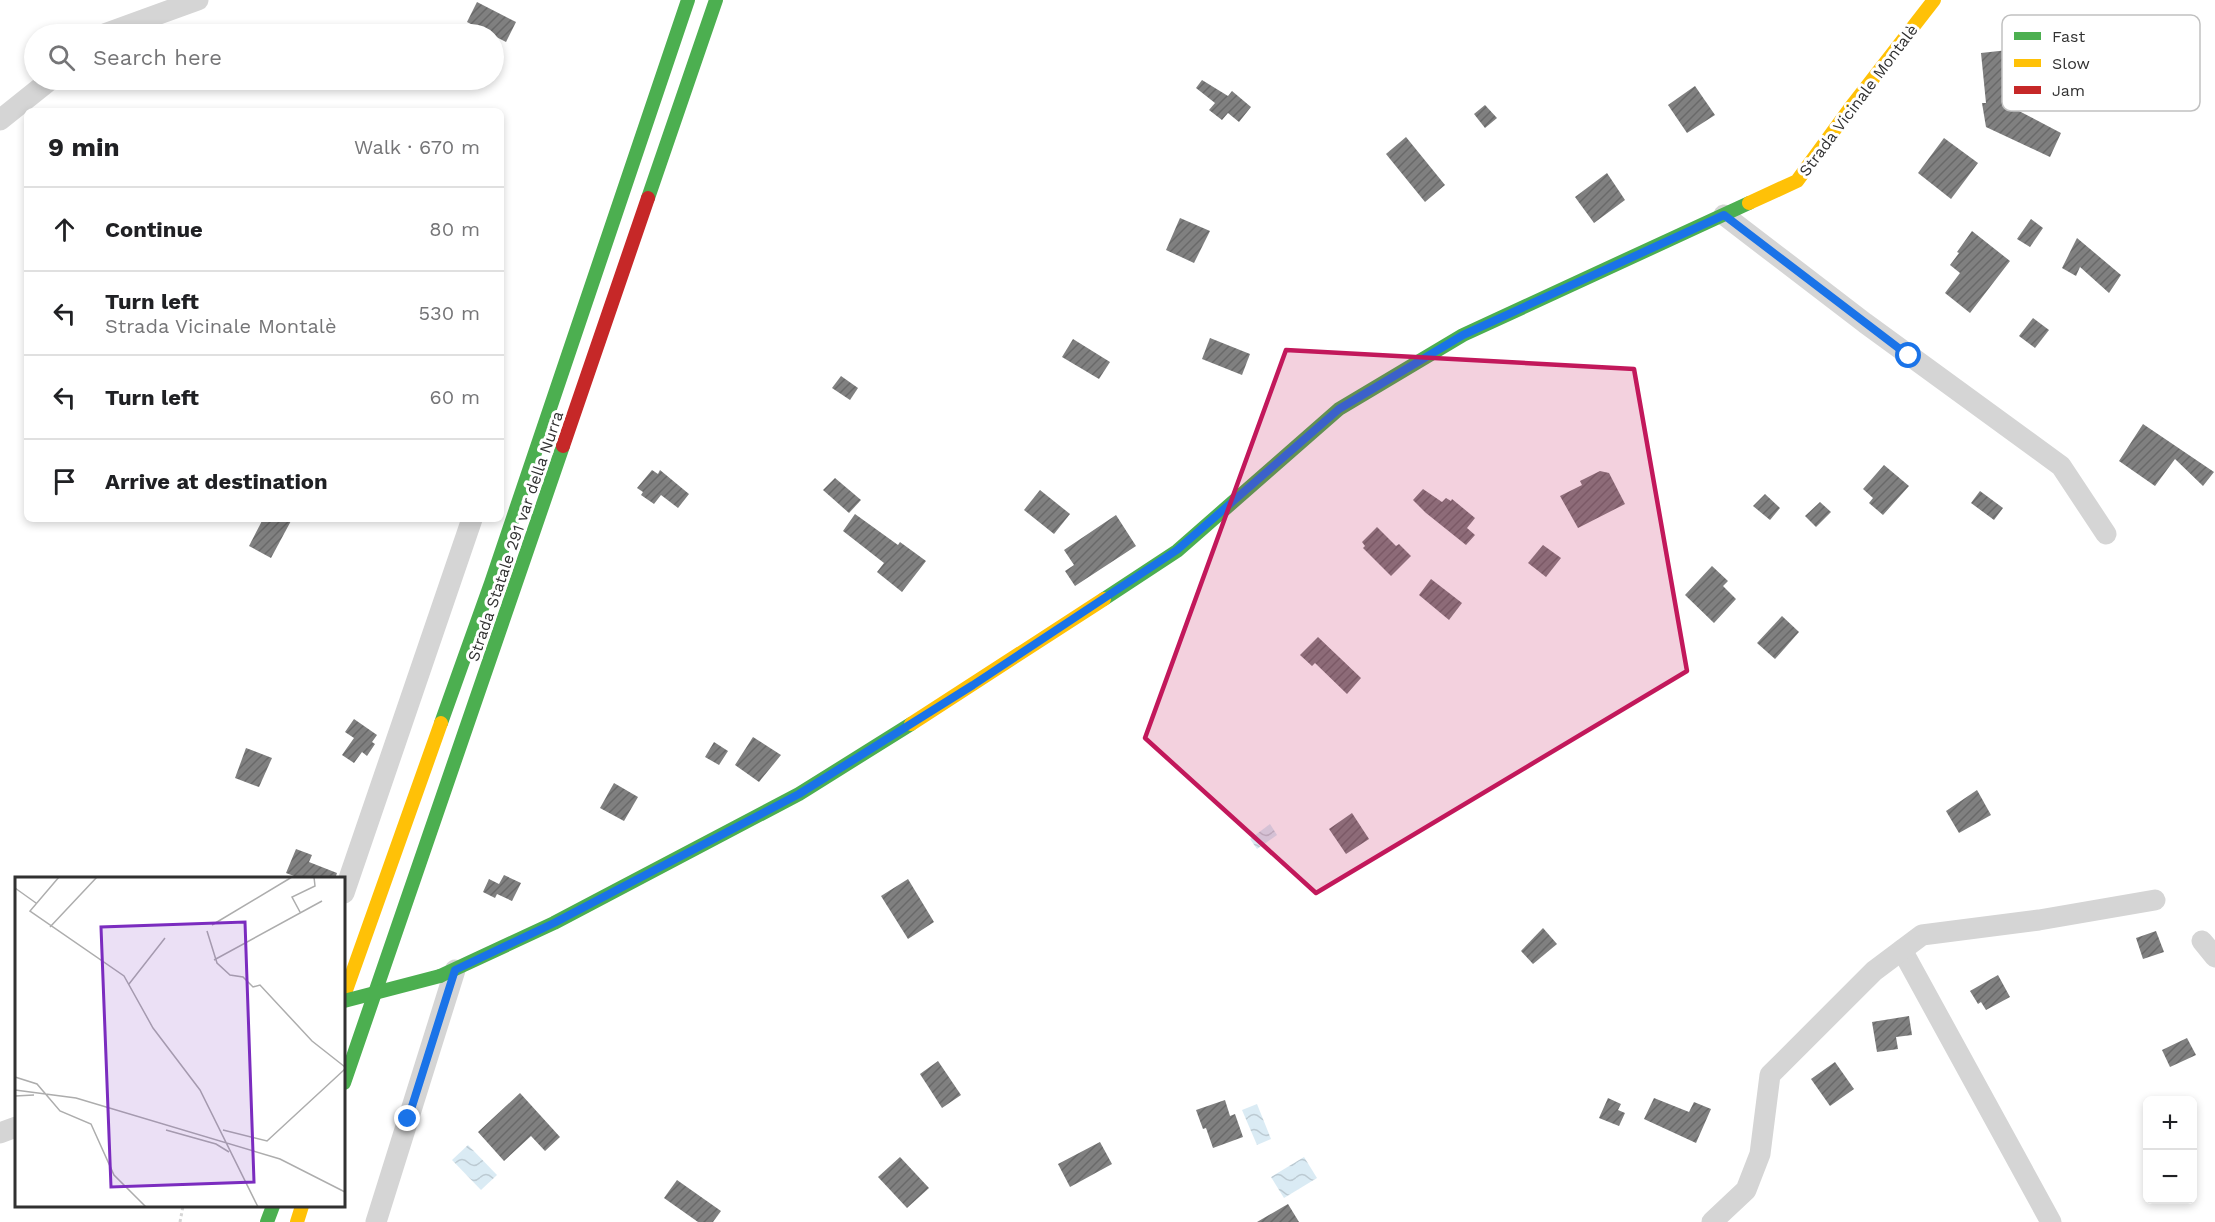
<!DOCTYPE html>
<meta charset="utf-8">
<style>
:root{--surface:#fff;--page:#f2f2f2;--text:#202124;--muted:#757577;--line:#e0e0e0}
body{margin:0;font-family:"Work Sans",sans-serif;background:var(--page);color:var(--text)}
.controls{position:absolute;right:18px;bottom:18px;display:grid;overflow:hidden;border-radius:9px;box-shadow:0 3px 9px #0003}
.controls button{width:54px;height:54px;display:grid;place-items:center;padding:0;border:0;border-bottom:2px solid var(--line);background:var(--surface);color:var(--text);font:30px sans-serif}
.stop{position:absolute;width:18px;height:18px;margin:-14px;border:4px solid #1a73e8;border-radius:50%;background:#fff}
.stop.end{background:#1a73e8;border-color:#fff;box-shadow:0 2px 6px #0008}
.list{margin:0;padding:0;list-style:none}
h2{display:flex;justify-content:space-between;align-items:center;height:78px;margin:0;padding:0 24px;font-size:26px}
h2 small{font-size:20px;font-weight:400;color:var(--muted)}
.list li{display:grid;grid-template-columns:39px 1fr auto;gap:18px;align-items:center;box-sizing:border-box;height:84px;padding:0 24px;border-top:2px solid var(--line)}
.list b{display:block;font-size:22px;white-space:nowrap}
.list p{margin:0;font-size:20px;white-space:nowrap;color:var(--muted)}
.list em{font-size:20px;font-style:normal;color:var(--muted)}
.icon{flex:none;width:33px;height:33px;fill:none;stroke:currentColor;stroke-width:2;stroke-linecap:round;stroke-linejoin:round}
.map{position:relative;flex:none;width:2215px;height:1222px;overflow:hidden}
.search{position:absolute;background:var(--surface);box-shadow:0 3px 9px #0003;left:24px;top:24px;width:480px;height:66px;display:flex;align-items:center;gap:15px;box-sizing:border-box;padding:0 21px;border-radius:33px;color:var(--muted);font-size:22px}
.panel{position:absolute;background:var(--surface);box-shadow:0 3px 9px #0003;left:24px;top:108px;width:480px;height:414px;border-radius:9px}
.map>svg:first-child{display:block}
</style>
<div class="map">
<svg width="2215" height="1222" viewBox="0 0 2215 1222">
<defs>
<pattern id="water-waves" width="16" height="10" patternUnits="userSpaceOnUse" patternTransform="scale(1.5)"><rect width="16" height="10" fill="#daebf4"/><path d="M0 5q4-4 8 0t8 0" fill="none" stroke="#bccad2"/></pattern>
<pattern id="building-hatch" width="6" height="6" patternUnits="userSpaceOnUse" patternTransform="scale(1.5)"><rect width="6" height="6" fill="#808080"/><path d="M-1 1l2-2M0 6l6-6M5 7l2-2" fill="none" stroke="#696969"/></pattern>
</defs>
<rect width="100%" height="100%" fill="#fff"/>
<g fill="url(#water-waves)">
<polygon points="1270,824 1277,835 1257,849 1250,839"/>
<polygon points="1257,1104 1271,1139 1257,1145 1242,1110"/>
<polygon points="468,1145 497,1175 481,1190 452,1160"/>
<polygon points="1304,1157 1317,1178 1284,1198 1271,1177"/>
</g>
<g fill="url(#building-hatch)">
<polygon points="477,2 516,22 506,42 467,22"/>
<polygon points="2008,50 2014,101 2019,111 2061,133 2050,157 1986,127 1982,103 1986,103 1981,53"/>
<polygon points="1202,80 1228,96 1232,91 1251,107 1239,122 1228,113 1222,120 1209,110 1215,103 1196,88"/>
<polygon points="1695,86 1715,115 1687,133 1668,105"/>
<polygon points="1485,105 1497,118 1485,128 1474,114"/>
<polygon points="1406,137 1445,185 1425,202 1386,154"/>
<polygon points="1944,138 1978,163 1951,199 1918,173"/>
<polygon points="1607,173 1625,200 1594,223 1575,197"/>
<polygon points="1180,218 1210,231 1194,263 1166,250"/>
<polygon points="2031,219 2043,228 2030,247 2017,239"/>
<polygon points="1972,231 2010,261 1970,313 1945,293 1960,273 1950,265 1959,253 1957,252"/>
<polygon points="2077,238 2121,275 2109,293 2080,267 2076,276 2062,268"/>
<polygon points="2033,318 2049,330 2035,348 2019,336"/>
<polygon points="1210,338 1250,354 1242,375 1202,359"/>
<polygon points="1073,339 1110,362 1099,379 1062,357"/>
<polygon points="841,376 858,388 850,400 832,388"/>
<polygon points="2143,424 2214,472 2203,486 2175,459 2155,486 2119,461"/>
<polygon points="1884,465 1909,486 1883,515 1869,503 1873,498 1863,489"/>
<polygon points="652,470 658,474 660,470 689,494 678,508 661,495 654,504 641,495 643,492 637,488"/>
<polygon points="1600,471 1609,473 1625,504 1578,528 1560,496 1582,485 1580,481"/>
<polygon points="835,478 861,500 849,513 823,490"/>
<polygon points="1423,489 1442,502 1446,498 1451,501 1452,499 1475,518 1467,528 1475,535 1466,545 1426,513 1413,500"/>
<polygon points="1040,490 1070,514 1054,534 1024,510"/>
<polygon points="1980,491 2003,508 1994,520 1971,503"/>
<polygon points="1765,494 1780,508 1770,520 1753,506"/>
<polygon points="1820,502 1831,512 1816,527 1805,516"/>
<polygon points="855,514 898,545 900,542 926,561 902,592 877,572 884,563 843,531"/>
<polygon points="1116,515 1136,546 1075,586 1065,571 1074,565 1064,550"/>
<polygon points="263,519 292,519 271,558 249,546"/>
<polygon points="1377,527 1396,546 1399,544 1411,556 1391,576 1363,548 1365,546 1362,542"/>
<polygon points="1543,545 1561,558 1546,577 1528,563"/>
<polygon points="1712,566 1728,581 1723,586 1736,599 1714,623 1685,595"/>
<polygon points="1431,579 1462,603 1449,620 1419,595"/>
<polygon points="1782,616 1799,632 1775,659 1757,643"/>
<polygon points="1318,637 1361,678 1347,694 1315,663 1312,666 1300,655"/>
<polygon points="354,719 377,735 372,742 375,744 367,756 362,752 354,763 342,755 354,738 345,732"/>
<polygon points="753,737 781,755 759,782 735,765"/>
<polygon points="714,742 728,751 719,765 705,757"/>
<polygon points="246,748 272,758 259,787 235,778"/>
<polygon points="614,783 638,797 624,821 600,808"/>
<polygon points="1977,790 1991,815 1959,833 1946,811"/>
<polygon points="1352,813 1369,839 1346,854 1329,829"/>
<polygon points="296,849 312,855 309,862 337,873 335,879 302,879 286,873"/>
<polygon points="504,875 521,883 512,901 497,894 495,898 483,892 489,879 499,884"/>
<polygon points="908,879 934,922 908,939 881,896"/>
<polygon points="1543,928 1557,944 1533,964 1521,951"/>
<polygon points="2156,931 2164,952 2143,959 2136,938"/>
<polygon points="1998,975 2010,997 1986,1010 1981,1002 1978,1004 1970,991"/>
<polygon points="1909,1016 1912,1035 1896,1037 1898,1049 1877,1052 1872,1022"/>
<polygon points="2187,1038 2196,1055 2170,1067 2162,1050"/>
<polygon points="938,1061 961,1095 942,1108 920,1074"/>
<polygon points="1835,1062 1854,1089 1830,1106 1811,1079"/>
<polygon points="520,1093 560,1137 545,1151 531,1136 504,1161 478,1132"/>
<polygon points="1608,1098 1621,1104 1618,1110 1625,1113 1619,1126 1599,1118"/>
<polygon points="1654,1098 1689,1112 1694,1102 1711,1109 1696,1143 1644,1119"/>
<polygon points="1225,1100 1230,1116 1235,1114 1243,1137 1213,1148 1206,1128 1203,1129 1196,1110"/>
<polygon points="1100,1142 1112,1164 1070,1187 1058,1164"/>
<polygon points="900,1157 929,1188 907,1208 878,1177"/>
<polygon points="677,1180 721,1211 713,1222 698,1222 664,1198"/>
<polygon points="1288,1204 1299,1222 1257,1222"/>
</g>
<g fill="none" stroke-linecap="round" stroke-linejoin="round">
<polyline stroke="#d5d5d5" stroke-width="3" stroke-dasharray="3 3" stroke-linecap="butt" points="180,1222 183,1206"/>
<g stroke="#d5d5d5" stroke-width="21">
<polyline points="104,34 198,0"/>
<polyline points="0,120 50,80"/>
<polyline points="1724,215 1865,323 2061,466 2106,534"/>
<polyline points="344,893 472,519"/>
<polyline points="2202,941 2215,957"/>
<polyline points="1902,950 2051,1222"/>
<polyline points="0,1133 16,1127"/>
<polyline points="376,1222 455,970"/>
<polyline points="1712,1222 1746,1190 1760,1154 1770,1075 1874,971 1922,935 2039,920 2155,900"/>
</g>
<g stroke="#4caf50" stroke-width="14">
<polyline points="648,198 716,0"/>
<polyline points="1104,599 1177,551 1339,409 1463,335 1749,203"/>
<polyline points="441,723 491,583 688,0"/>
<polyline points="440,976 554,923 799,794 911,724"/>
<polyline points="344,1083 563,446"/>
<polyline points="267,1222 273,1206"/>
</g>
<g stroke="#ffc107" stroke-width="14">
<polyline points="1749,203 1797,181 1854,103 1934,0"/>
<polyline points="911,724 1104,599"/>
<polyline points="344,996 441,723"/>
<polyline points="297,1222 302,1206"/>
</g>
<polyline stroke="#c62828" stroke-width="14" points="563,446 648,198"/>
<polyline stroke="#4caf50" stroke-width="14" points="344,1001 440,976"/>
</g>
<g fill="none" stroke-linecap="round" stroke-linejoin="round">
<polyline stroke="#1a73e8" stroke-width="8" points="408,1119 455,970 554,923 799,794 973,685 1177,550 1339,409 1463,335 1724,215 1909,356"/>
</g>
<path fill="#c2185b" fill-opacity="0.2" stroke="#c2185b" stroke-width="4.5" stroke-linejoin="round" d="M 1286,350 L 1634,369 L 1687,671 L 1316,893 L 1145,738 Z"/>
<g text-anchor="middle" stroke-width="6" stroke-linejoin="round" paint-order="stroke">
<g font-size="16" fill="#313131" stroke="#fff">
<text transform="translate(1858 100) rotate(-53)" y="6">Strada Vicinale Montalè</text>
<text transform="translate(515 536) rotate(-71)" y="6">Strada Statale 291 var della Nurra</text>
</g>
</g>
<g transform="translate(15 877)">
<rect width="330" height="330" fill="#fff"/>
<path fill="none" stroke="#adadad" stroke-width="1.5" d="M 44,0 L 15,34 L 109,99 L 138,151 L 185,213 L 243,330M 0,11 L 21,26M 285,35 L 277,20 L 300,9 L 299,0M 197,48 L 277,0M 35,50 L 82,0M 192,54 L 202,86 L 215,98 L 228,100 L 238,110 L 245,108 L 297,164 L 330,190M 199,83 L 307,24M 114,107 L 150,61M 0,200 L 22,207 L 45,234 L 76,247 L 99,298 L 131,330M 0,213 L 61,221 L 265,282 L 330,315M 0,219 L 19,218M 151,253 L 201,267 L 214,275M 208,253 L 252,264 L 330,192"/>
<path fill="#7b2cbf" fill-opacity="0.15" stroke="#7b2cbf" stroke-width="3" d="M 230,45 L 239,305 L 96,310 L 86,50 Z"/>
<rect width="330" height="330" fill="none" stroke="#313131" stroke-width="3"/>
</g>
<rect x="2002" y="15" width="198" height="96" rx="9" fill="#fff" stroke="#c1c1c1" stroke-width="1.5"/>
<rect x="2014" y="32" width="27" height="8" fill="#4caf50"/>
<rect x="2014" y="59" width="27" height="8" fill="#ffc107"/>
<rect x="2014" y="86" width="27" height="8" fill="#c62828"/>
<g font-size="16" fill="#313131">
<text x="2052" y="42">Fast</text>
<text x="2052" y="69">Slow</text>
<text x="2052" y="96">Jam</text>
</g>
</svg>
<div class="controls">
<button>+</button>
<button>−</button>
</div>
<div class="stop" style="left:1909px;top:356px"></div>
<div class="stop end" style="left:408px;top:1119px"></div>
<div class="search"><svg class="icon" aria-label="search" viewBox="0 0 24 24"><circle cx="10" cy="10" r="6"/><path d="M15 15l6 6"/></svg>Search here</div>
<section class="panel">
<h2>9 min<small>Walk · 670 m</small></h2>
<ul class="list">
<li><svg class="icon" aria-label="ahead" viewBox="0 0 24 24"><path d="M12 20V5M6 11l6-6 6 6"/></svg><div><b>Continue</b></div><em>80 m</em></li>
<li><svg class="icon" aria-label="left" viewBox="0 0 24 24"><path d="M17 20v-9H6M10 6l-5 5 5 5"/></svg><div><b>Turn left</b><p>Strada Vicinale Montalè</p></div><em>530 m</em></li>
<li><svg class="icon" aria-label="left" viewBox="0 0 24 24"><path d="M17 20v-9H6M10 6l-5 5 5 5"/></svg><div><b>Turn left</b></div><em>60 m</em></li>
<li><svg class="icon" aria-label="arrive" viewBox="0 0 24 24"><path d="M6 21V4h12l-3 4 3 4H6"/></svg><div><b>Arrive at destination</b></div></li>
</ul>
</section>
</div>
